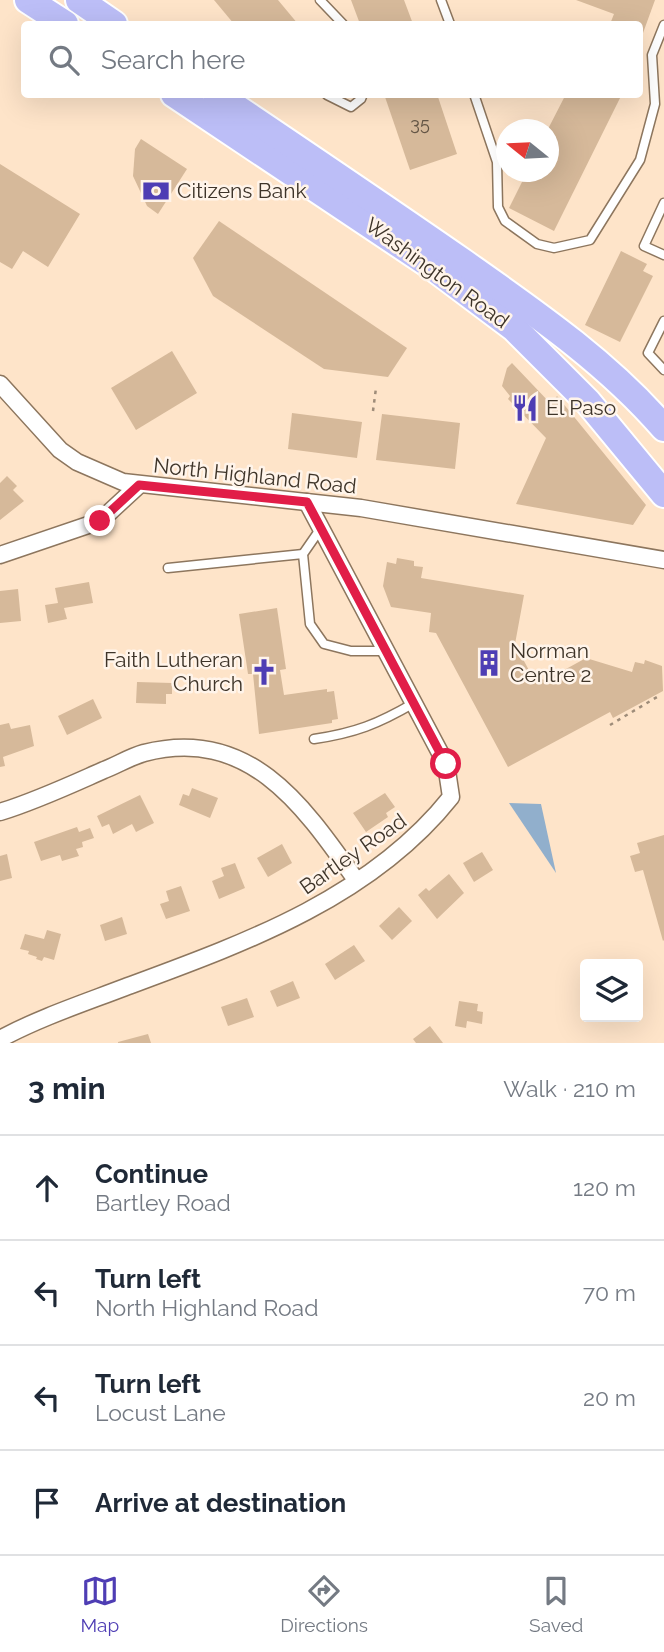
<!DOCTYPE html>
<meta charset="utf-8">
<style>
:root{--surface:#fff;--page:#f2f2f3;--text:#1f2937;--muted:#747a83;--line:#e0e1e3;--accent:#4e3db4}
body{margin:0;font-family:Raleway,sans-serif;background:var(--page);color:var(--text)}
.controls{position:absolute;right:21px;bottom:21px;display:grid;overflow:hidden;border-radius:7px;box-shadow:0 7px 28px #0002}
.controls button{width:63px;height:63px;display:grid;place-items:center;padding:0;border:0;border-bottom:2px solid var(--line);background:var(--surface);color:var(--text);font:35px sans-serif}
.compass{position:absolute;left:496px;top:119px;width:63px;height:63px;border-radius:50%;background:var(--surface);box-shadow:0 7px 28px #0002;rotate:288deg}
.stop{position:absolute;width:21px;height:21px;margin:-16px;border:5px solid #e11d48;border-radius:50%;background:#fff}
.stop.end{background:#e11d48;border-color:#fff;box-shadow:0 2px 7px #0008}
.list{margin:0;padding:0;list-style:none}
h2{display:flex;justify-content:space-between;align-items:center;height:91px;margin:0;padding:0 28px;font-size:30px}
h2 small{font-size:23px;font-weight:400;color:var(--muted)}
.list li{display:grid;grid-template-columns:46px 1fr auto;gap:21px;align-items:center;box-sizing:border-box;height:105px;padding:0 28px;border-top:2px solid var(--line)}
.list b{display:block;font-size:26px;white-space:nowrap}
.list p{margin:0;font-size:23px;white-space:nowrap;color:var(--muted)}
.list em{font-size:23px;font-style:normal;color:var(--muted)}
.icon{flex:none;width:38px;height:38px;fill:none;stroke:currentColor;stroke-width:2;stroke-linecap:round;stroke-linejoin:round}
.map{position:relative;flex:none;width:664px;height:1043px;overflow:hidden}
.search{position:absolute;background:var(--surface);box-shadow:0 7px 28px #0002;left:21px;right:21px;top:21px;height:77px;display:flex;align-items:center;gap:18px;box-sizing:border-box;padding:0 24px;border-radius:7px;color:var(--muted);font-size:26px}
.sheet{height:511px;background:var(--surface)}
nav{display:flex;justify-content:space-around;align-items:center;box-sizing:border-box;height:98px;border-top:2px solid var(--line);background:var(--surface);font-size:19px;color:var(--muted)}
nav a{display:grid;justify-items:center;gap:4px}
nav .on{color:var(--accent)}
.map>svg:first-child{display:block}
</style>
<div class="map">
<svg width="664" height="1043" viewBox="0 0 664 1043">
<rect width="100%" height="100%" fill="#fee4c9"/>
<polygon fill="#91afcc" points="509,803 541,804 556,873"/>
<g fill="#d6b99a">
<polygon points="214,0 278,0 298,24 234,24"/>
<polygon points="351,0 404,0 413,24 360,24"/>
<polygon points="576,0 655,0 643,33 640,24 610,24 614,14"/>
<polygon points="384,94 437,94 457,154 410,170"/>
<polygon points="566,94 622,94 554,231 509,208 527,172 548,172 548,129"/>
<polygon points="141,139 187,169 158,214 147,206 133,176 135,149"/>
<polygon points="0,164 80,214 48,267 23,251 12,269 0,262"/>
<polygon points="219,221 407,348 388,377 324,369 213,296 193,258"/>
<polygon points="621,251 647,264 643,271 653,276 620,342 585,325"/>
<polygon points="172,351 197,393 136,430 111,388"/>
<polygon points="512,363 551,404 557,396 646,505 633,525 516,504 546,438 508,399 510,396 502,386 507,368"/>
<polygon points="292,413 362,422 357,458 288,449"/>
<polygon points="382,414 460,423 455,469 376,460"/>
<polygon points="7,476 17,486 13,490 24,501 0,520 0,483"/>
<polygon points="397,558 414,561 414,566 423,567 421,578 524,595 515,644 533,678 546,680 586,658 632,672 635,662 644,664 645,660 662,666 663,691 613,718 610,712 508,767 436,633 429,632 431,613 391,607 383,586 387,562 396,564"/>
<polygon points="89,582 93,603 64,608 67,619 48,623 45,605 58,603 55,588"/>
<polygon points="18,589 21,621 0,623 0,591"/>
<polygon points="277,608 286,669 280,670 284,695 327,689 327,692 334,691 338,719 332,720 332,723 259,734 253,674 248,674 239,614"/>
<polygon points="137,682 172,683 172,694 166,694 166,704 136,703"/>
<polygon points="93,699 102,718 67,735 58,716"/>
<polygon points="9,723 11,729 30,725 34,746 3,757 5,766 0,767 0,725"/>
<polygon points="192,788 218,798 210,818 179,805 183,794 189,796"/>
<polygon points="385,793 395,807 386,813 388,817 366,832 353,813"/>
<polygon points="140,795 154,823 136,832 132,824 113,834 109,824 102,827 97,816"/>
<polygon points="77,827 79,832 90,828 94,838 82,842 83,847 76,849 79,856 62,861 60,855 41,861 34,842"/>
<polygon points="664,835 664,940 663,941 643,870 635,872 630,856 640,853 637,843"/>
<polygon points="282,844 292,863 268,877 257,858"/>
<polygon points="482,852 493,870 474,882 463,863"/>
<polygon points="7,854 12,878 0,881 0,856"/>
<polygon points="235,863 245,888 219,899 212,881 224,876 221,868"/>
<polygon points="449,874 464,893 437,919 418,895 426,888 429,891"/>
<polygon points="181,886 190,911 166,919 160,904 169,901 166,891"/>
<polygon points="399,907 412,921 392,940 379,926"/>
<polygon points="122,917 127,934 105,941 100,925"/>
<polygon points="47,930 61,934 54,960 44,957 42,961 36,959 37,957 28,954 29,951 20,949 25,934 44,939"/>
<polygon points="354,945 365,961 335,980 325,964"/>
<polygon points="293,981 300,998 277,1007 270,991"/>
<polygon points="247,998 254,1017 228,1026 221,1007"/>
<polygon points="459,1001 478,1004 477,1011 483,1012 482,1024 467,1021 466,1028 455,1026"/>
<polygon points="430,1026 443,1043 416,1043 413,1039"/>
<polygon points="148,1034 151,1043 118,1043 118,1042"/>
</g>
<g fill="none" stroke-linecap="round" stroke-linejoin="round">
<defs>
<g id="service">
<polyline points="320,0 343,24"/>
<polyline points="441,0 450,24"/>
<polyline points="474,94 497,162 498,207 505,221 537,244 554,248 590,240 640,160 655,104 652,55 664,25"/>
<polyline points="327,95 351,107 361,99 363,94"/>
<polyline points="664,203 644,246 664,255"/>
<polyline points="664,321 648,353 664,370"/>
<polyline points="321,528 303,554 310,624 324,644 351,651 386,651"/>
<polyline points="168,568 303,554"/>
<path d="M 314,739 C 355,733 378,724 414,703"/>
</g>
<g id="minor">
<polyline points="0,384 60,450 77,462 123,482 361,508 664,560"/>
<polyline points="0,555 100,521 139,485"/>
<path d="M 0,812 C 36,801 70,785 104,770 C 117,765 130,757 144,753 C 249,726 303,805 356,880"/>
<path d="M 0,1039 C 39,1018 81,1004 123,988 C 242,944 370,899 451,797 L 446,764 L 307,502"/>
</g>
<g id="primary">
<polyline points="28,0 65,24"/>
<polyline points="79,0 114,24"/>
<polyline points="174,94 430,265 514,328 588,402 664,494"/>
<path d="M 216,94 C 299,150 381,205 463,262 C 534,312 607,362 664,428"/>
</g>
</defs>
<use href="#service" stroke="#8d765e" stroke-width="11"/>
<use href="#minor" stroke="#8d765e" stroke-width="19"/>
<use href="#primary" stroke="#fff" stroke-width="30"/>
<g stroke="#9e8c79" stroke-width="2.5" stroke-dasharray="3.5 5" stroke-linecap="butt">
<polyline points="373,411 376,388"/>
<polyline points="157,459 157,467"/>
<polyline points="610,725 657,697"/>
</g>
<use href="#service" stroke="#fff" stroke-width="8"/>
<use href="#minor" stroke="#fff" stroke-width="16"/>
<use href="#primary" stroke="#bcbef7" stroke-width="26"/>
</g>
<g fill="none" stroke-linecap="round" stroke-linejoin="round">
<polyline stroke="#e11d48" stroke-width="9" points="100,521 139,485 307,502 446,764"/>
</g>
<defs>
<symbol id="bank-bare" viewBox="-9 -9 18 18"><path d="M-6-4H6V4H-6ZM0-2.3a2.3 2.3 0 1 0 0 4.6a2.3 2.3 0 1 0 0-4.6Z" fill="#4e3db4" stroke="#fff4ea" stroke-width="2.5" paint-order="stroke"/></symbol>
<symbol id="restaurant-bare" viewBox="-9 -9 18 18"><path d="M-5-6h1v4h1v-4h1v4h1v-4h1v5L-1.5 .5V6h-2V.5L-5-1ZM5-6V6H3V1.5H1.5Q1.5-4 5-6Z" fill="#4e3db4" stroke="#fff4ea" stroke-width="2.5" paint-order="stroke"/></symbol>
<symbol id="building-bare" viewBox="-9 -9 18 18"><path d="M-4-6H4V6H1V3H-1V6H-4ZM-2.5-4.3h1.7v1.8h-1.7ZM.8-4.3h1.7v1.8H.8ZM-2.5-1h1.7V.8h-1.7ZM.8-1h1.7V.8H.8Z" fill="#4e3db4" stroke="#fff4ea" stroke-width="2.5" paint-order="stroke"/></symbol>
<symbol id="church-bare" viewBox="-9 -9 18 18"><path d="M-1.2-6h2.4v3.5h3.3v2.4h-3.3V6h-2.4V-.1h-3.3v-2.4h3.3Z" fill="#4e3db4" stroke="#fff4ea" stroke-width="2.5" paint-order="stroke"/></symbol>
</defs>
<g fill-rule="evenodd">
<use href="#bank-bare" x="137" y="172" width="38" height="38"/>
<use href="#restaurant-bare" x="506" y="389" width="38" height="38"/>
<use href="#building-bare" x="470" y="644" width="38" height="38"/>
<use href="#church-bare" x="245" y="653" width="38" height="38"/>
</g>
<g text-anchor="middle" stroke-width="5" stroke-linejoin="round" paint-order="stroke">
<g font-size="18" fill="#645545">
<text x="420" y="130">35</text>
</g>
<g font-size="21" fill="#3e3429" stroke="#fff4ea" text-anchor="start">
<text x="177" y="198">Citizens Bank</text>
<text x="546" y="415">El Paso</text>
<text x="510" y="658">Norman<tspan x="510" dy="24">Centre 2</tspan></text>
<text x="243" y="667" text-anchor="end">Faith Lutheran<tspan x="243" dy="24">Church</tspan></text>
</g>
<g font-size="21" fill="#3e3429" stroke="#fff4ea">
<text transform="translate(437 273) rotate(36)" y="7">Washington Road</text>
<text transform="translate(255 476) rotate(6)" y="7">North Highland Road</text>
<text transform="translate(353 854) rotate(-35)" y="7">Bartley Road</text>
</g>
</g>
</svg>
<div class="controls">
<button><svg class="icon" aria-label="layers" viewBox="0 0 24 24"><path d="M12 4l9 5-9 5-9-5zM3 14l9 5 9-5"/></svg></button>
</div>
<svg class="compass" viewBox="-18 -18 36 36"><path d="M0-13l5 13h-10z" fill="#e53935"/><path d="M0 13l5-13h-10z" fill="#747a83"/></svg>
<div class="stop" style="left:446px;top:764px"></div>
<div class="stop end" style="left:100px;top:521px"></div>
<div class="search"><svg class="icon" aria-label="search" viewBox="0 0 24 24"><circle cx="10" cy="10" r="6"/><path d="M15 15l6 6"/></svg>Search here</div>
</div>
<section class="sheet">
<h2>3 min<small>Walk · 210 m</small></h2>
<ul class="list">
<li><svg class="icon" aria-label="ahead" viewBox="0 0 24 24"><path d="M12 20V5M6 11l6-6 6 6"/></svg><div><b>Continue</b><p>Bartley Road</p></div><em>120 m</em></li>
<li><svg class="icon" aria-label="left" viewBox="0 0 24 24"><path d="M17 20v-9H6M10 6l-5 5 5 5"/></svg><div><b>Turn left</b><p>North Highland Road</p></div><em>70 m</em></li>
<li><svg class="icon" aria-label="left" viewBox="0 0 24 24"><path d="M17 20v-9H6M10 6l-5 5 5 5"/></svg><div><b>Turn left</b><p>Locust Lane</p></div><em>20 m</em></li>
<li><svg class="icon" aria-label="arrive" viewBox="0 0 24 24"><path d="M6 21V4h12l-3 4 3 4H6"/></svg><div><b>Arrive at destination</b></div></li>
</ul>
</section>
<nav>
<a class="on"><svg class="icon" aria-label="map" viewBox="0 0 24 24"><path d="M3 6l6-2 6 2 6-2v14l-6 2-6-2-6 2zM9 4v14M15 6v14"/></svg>Map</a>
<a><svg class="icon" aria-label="directions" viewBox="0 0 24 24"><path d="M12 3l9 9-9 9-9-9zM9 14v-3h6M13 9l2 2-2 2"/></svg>Directions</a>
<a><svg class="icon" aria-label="saved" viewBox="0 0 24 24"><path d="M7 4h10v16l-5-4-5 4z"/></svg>Saved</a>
</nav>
